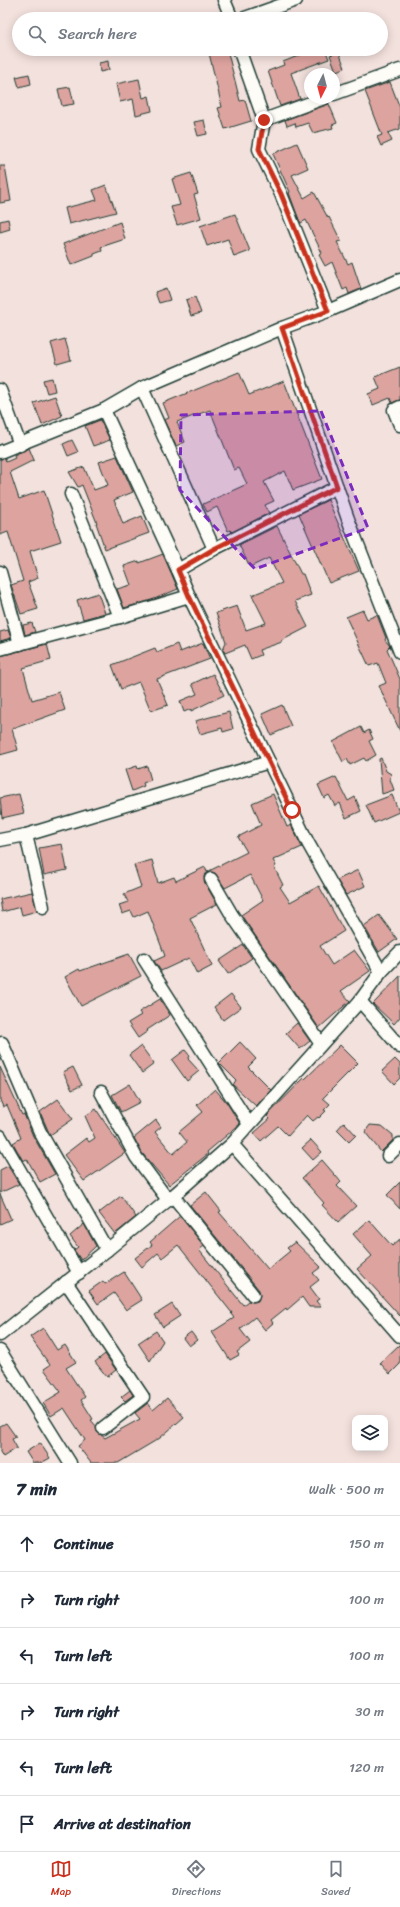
<!DOCTYPE html>
<meta charset="utf-8">
<style>
:root{--surface:#fff;--page:#f6f6f7;--text:#1f2937;--muted:#747a83;--line:#e0e1e3;--accent:#c8321e}
body{margin:0;font-family:Sriracha,sans-serif;background:var(--page);color:var(--text)}
.controls{position:absolute;right:12px;bottom:12px;display:grid;overflow:hidden;border-radius:8px;box-shadow:0 2px 10px #0003}
.controls button{width:36px;height:36px;display:grid;place-items:center;padding:0;border:0;border-bottom:1px solid var(--line);background:var(--surface);color:var(--text);font:20px sans-serif}
.compass{position:absolute;left:304px;top:68px;width:36px;height:36px;border-radius:50%;background:var(--surface);box-shadow:0 2px 10px #0003;rotate:186deg}
.stop{position:absolute;width:12px;height:12px;margin:-9px;border:3px solid #c8321e;border-radius:50%;background:#fff}
.stop.end{background:#c8321e;border-color:#fff;box-shadow:0 1px 4px #0008}
.list{margin:0;padding:0;list-style:none}
h2{display:flex;justify-content:space-between;align-items:center;height:52px;margin:0;padding:0 16px;font-size:17px}
h2 small{font-size:13px;font-weight:400;color:var(--muted)}
.list li{display:grid;grid-template-columns:26px 1fr auto;gap:12px;align-items:center;box-sizing:border-box;height:56px;padding:0 16px;border-top:1px solid var(--line)}
.list b{display:block;font-size:15px;white-space:nowrap}
.list em{font-size:13px;font-style:normal;color:var(--muted)}
.icon{flex:none;width:22px;height:22px;fill:none;stroke:currentColor;stroke-width:2;stroke-linecap:round;stroke-linejoin:round}
.map{position:relative;flex:none;width:400px;height:1463px;overflow:hidden}
.search{position:absolute;background:var(--surface);box-shadow:0 2px 10px #0003;left:12px;right:12px;top:12px;height:44px;display:flex;align-items:center;gap:10px;box-sizing:border-box;padding:0 14px;border-radius:22px;color:var(--muted);font-size:15px}
.sheet{height:388px;background:var(--surface)}
nav{display:flex;justify-content:space-around;align-items:center;box-sizing:border-box;height:56px;border-top:1px solid var(--line);background:var(--surface);font-size:11px;color:var(--muted)}
nav a{display:grid;justify-items:center;gap:2px}
nav .on{color:var(--accent)}
.map>svg:first-child{display:block}
</style>
<div class="map">
<svg width="400" height="1463" viewBox="0 0 400 1463">
<rect width="100%" height="100%" fill="#f3e1dd"/>
<filter id="ink" filterUnits="userSpaceOnUse"><feTurbulence type="fractalNoise" baseFrequency=".025" numOctaves="2"/><feDisplacementMap in="SourceGraphic" scale="8" xChannelSelector="R" yChannelSelector="G"/><feConvolveMatrix kernelMatrix="1 2 1 2 8 2 1 2 1" color-interpolation-filters="sRGB"/></filter>
<g filter="url(#ink)">
<g fill="#dda39f" stroke="#1f3d34">
<polygon points="208,49 227,49 240,101 245,100 251,121 225,129 218,108 222,107"/>
<polygon points="315,49 325,49 329,59 291,73 300,99 280,106 268,71 284,65 283,62"/>
<polygon points="339,52 345,68 336,71 330,55"/>
<polygon points="108,61 109,70 100,72 99,63"/>
<polygon points="29,74 31,84 19,87 16,77"/>
<polygon points="139,79 143,98 149,96 152,111 136,115 133,99 120,102 116,84"/>
<polygon points="390,82 400,108 400,129 388,133 392,141 381,146 377,137 382,135 365,91"/>
<polygon points="70,87 74,104 62,106 58,89"/>
<polygon points="329,104 337,123 332,125 333,128 313,133 308,123 296,127 295,123 287,126 285,120"/>
<polygon points="204,120 207,134 198,136 194,122"/>
<polygon points="297,143 308,168 292,175 304,198 314,192 328,218 329,217 341,241 337,242 348,264 352,262 361,289 351,293 349,294 347,288 343,290 332,262 325,266 319,255 322,253 306,220 301,223 299,220 289,193 290,192 273,154"/>
<polygon points="0,166 5,166 11,201 0,203"/>
<polygon points="191,173 198,194 194,195 201,218 177,225 171,207 180,205 172,179"/>
<polygon points="106,185 116,212 69,224 65,208 97,200 93,190"/>
<polygon points="235,214 250,251 234,257 228,239 207,246 200,226"/>
<polygon points="8,219 10,229 0,232 0,221"/>
<polygon points="120,222 125,239 101,247 102,251 94,254 94,256 71,265 63,244"/>
<polygon points="166,288 170,300 159,303 155,292"/>
<polygon points="195,297 201,313 191,316 186,300"/>
<polygon points="65,339 71,360 57,364 51,343"/>
<polygon points="400,367 400,400 392,403 390,398 373,405 368,394 380,389 375,377"/>
<polygon points="239,372 249,395 284,381 322,479 293,490 285,471 264,482 274,501 265,505 269,513 232,532 230,530 228,531 217,507 207,512 203,504 247,484 239,468 234,470 210,410 177,422 185,442 176,446 164,420 169,418 163,403"/>
<polygon points="52,378 55,391 47,393 43,380"/>
<polygon points="55,396 62,416 42,425 34,403"/>
<polygon points="100,420 110,440 93,446 85,426"/>
<polygon points="72,440 78,452 68,456 63,444"/>
<polygon points="29,448 34,460 10,472 19,499 44,490 61,541 30,551 38,578 28,582 38,609 21,614 11,585 23,581 8,532 0,535 0,459 5,458 6,462 15,458 14,455"/>
<polygon points="117,456 133,492 114,500 123,524 142,516 149,533 105,549 96,523 97,523 82,485 78,487 69,472 84,467 94,490 108,485 99,462"/>
<polygon points="328,500 359,571 329,583 299,514"/>
<polygon points="277,526 301,574 303,574 311,595 295,601 308,627 281,641 282,642 259,650 261,655 251,659 245,645 225,653 223,649 226,642 216,613 237,606 246,630 266,623 252,595 282,583 269,558 250,567 239,545"/>
<polygon points="163,554 178,589 152,600 124,608 117,589 131,585 124,566 139,561 139,563"/>
<polygon points="98,593 105,613 83,619 77,600"/>
<polygon points="363,610 367,619 377,615 386,638 385,640 390,646 387,649 400,679 400,731 379,686 386,683 378,663 369,666 346,617"/>
<polygon points="32,623 35,632 25,635 23,625"/>
<polygon points="8,630 11,638 0,641 0,632"/>
<polygon points="203,643 210,659 157,679 168,705 151,711 139,682 121,689 112,665 155,648 157,652 177,644 180,652"/>
<polygon points="47,644 51,660 23,668 27,683 32,700 59,692 65,710 12,729 18,750 0,755 0,656"/>
<polygon points="213,674 224,695 191,711 191,709 184,712 180,701 197,694 192,684"/>
<polygon points="282,705 291,726 271,735 262,714"/>
<polygon points="229,712 233,729 223,732 222,728 200,734 195,721"/>
<polygon points="361,727 364,733 369,730 373,739 369,741 376,755 366,761 364,758 350,765 347,759 343,762 333,742"/>
<polygon points="381,758 386,771 391,774 390,779 394,790 382,794 379,759"/>
<polygon points="137,766 138,769 147,766 151,780 143,783 144,786 132,791 125,770"/>
<polygon points="336,777 348,801 355,797 361,811 346,818 340,803 335,806 329,795 324,798 318,785"/>
<polygon points="19,794 24,813 2,818 0,798"/>
<polygon points="273,794 287,827 291,825 302,847 273,860 276,866 274,867 283,885 280,887 290,902 319,886 344,931 320,946 332,965 354,950 370,971 341,991 350,1001 319,1028 241,915 263,900 250,875 225,888 215,873 211,872 204,876 205,883 217,904 190,918 212,966 197,974 189,958 161,971 154,961 165,956 148,911 134,917 131,911 122,914 119,905 128,902 124,894 141,887 134,865 152,860 158,883 174,877 176,881 205,867 207,872 247,852 238,837 261,825 252,803"/>
<polygon points="392,795 399,812 374,823 366,805"/>
<polygon points="62,844 67,870 44,875 39,848"/>
<polygon points="358,870 365,886 346,895 337,880"/>
<polygon points="32,892 37,911 22,915 20,907 2,912 0,899"/>
<polygon points="379,915 397,939 379,952 364,926"/>
<polygon points="243,945 252,958 228,974 219,961"/>
<polygon points="129,954 141,976 81,1006 65,977 79,969 80,971"/>
<polygon points="400,976 400,1017 394,1024 373,1004"/>
<polygon points="231,994 241,1007 223,1020 214,1007"/>
<polygon points="160,999 170,1015 147,1030 148,1031 138,1038 128,1023 141,1015 139,1012"/>
<polygon points="297,1023 310,1041 300,1049 286,1033"/>
<polygon points="240,1042 256,1059 248,1067 271,1090 256,1106 233,1085 236,1080 219,1063"/>
<polygon points="340,1045 358,1063 323,1098 330,1104 324,1110 326,1111 319,1118 318,1117 313,1121 307,1115 288,1136 278,1126 261,1141 254,1133 270,1119 267,1116 304,1078 305,1079"/>
<polygon points="141,1046 154,1064 142,1073 129,1055"/>
<polygon points="185,1050 190,1056 188,1059 199,1071 187,1081 172,1060"/>
<polygon points="395,1059 400,1064 400,1078 394,1084 382,1071"/>
<polygon points="0,1067 22,1115 24,1114 33,1136 55,1174 40,1182 27,1159 23,1161 13,1143 21,1138 7,1105 3,1107 0,1100"/>
<polygon points="73,1067 82,1085 72,1090 63,1072"/>
<polygon points="130,1084 140,1102 121,1112 112,1095"/>
<polygon points="215,1089 227,1103 240,1124 207,1152 208,1154 169,1185 142,1153 134,1138 156,1120 161,1127 155,1132 173,1154 187,1142 179,1132 203,1112 197,1105"/>
<polygon points="58,1099 73,1119 50,1135 40,1112"/>
<polygon points="96,1109 125,1153 84,1181 64,1155 86,1138 89,1142 95,1138 85,1116"/>
<polygon points="344,1122 356,1135 349,1142 337,1130"/>
<polygon points="370,1125 382,1126 393,1135 393,1140 381,1152 365,1132"/>
<polygon points="311,1140 322,1152 313,1160 302,1148"/>
<polygon points="322,1160 341,1182 337,1186 356,1206 338,1222 322,1205 324,1203 302,1178"/>
<polygon points="8,1166 19,1184 0,1193 0,1170"/>
<polygon points="400,1182 400,1209 387,1195"/>
<polygon points="206,1192 221,1211 219,1212 268,1269 290,1251 287,1248 295,1242 321,1267 313,1273 319,1280 310,1287 319,1299 316,1301 321,1307 309,1307 302,1297 287,1310 286,1308 271,1320 273,1323 265,1330 255,1317 240,1329 250,1342 237,1352 239,1355 230,1360 212,1332 234,1318 231,1314 232,1313 178,1245 162,1258 158,1253 142,1267 135,1258 152,1245 150,1242 180,1216 204,1246 199,1250 243,1305 248,1301 254,1302 258,1301 260,1294 259,1290 190,1205"/>
<polygon points="0,1194 11,1219 0,1224"/>
<polygon points="121,1196 136,1217 115,1234 99,1213"/>
<polygon points="369,1220 392,1246 400,1239 400,1316 357,1269 372,1256 353,1234"/>
<polygon points="84,1224 96,1246 81,1260 74,1250 78,1247 70,1236"/>
<polygon points="124,1272 142,1300 126,1310 114,1293 98,1304 89,1291 103,1281 105,1284"/>
<polygon points="172,1304 180,1316 163,1327 155,1315"/>
<polygon points="43,1328 57,1350 65,1345 76,1362 66,1368 85,1397 81,1400 93,1419 91,1420 96,1426 97,1432 105,1438 140,1419 135,1413 148,1403 153,1410 167,1398 184,1417 160,1438 118,1463 91,1463 78,1446 85,1440 64,1408 51,1416 43,1403 61,1392 44,1369 50,1365 30,1337"/>
<polygon points="156,1331 163,1341 150,1361 138,1343"/>
<polygon points="191,1332 197,1340 189,1346 183,1338"/>
<polygon points="400,1344 400,1364 390,1374 380,1363"/>
<polygon points="105,1354 116,1370 107,1377 95,1362"/>
<polygon points="130,1390 133,1395 125,1401 121,1397"/>
<polygon points="6,1423 16,1437 12,1439 17,1448 3,1457 0,1452 0,1426"/>
<polygon points="40,1443 50,1458 41,1463 33,1463 26,1452"/>
</g>
<g fill="none" stroke-linecap="round" stroke-linejoin="round">
<defs>
<g id="minor">
<polyline points="224,0 232,19"/>
<polyline points="242,19 296,0"/>
<polyline points="334,94 400,70"/>
<polyline points="264,120 324,98"/>
<polyline points="328,311 400,280"/>
<polyline points="282,328 348,519 400,652"/>
<polyline points="142,388 214,549"/>
<polyline points="0,390 20,445"/>
<polyline points="400,407 394,410 400,425"/>
<polyline points="104,410 178,570 189,596 308,843 381,972"/>
<polyline points="0,452 104,410 142,388 282,328 328,311 281,194 259,149 264,120 239,49"/>
<polyline points="71,494 120,617"/>
<polyline points="178,570 214,549 337,487"/>
<polyline points="0,572 20,644"/>
<polyline points="0,649 120,617 189,596"/>
<polyline points="26,835 43,907"/>
<polyline points="0,840 26,835 269,762"/>
<polyline points="211,879 232,915 321,1044"/>
<polyline points="144,959 249,1124"/>
<polyline points="360,1001 400,1047"/>
<polyline points="2,1043 40,1132 107,1250"/>
<polyline points="101,1092 136,1157 168,1200"/>
<polyline points="0,1136 79,1273"/>
<polyline points="232,1144 400,1336"/>
<polyline points="388,1156 400,1144"/>
<polyline points="173,1196 253,1295"/>
<polyline points="66,1282 143,1397 103,1428"/>
<polyline points="0,1335 107,1250 173,1196 232,1144 360,1001 381,972 400,952"/>
<polyline points="0,1351 70,1463"/>
</g>
</defs>
<use href="#minor" stroke="#1f3d34" stroke-width="15"/>
<use href="#minor" stroke="#fdfcf7" stroke-width="12"/>
</g>
</g>
<g fill="none" stroke-linecap="round" stroke-linejoin="round" filter="url(#ink)">
<polyline stroke="#c8321e" stroke-width="5" points="264,120 259,149 281,194 328,311 282,328 337,487 214,549 178,570 189,596 292,810"/>
</g>
<path fill="#7b2cbf" fill-opacity="0.2" stroke="#7b2cbf" stroke-width="3" stroke-dasharray="8 5" stroke-linejoin="round" d="M 321,411 L 368,528 L 255,569 L 180,490 L 181,415 Z"/>
</svg>
<div class="controls">
<button><svg class="icon" aria-label="layers" viewBox="0 0 24 24"><path d="M12 4l9 5-9 5-9-5zM3 14l9 5 9-5"/></svg></button>
</div>
<svg class="compass" viewBox="-18 -18 36 36"><path d="M0-13l5 13h-10z" fill="#e53935"/><path d="M0 13l5-13h-10z" fill="#747a83"/></svg>
<div class="stop" style="left:292px;top:810px"></div>
<div class="stop end" style="left:264px;top:120px"></div>
<div class="search"><svg class="icon" aria-label="search" viewBox="0 0 24 24"><circle cx="10" cy="10" r="6"/><path d="M15 15l6 6"/></svg>Search here</div>
</div>
<section class="sheet">
<h2>7 min<small>Walk · 500 m</small></h2>
<ul class="list">
<li><svg class="icon" aria-label="ahead" viewBox="0 0 24 24"><path d="M12 20V5M6 11l6-6 6 6"/></svg><div><b>Continue</b></div><em>150 m</em></li>
<li><svg class="icon" aria-label="right" viewBox="0 0 24 24"><path d="M7 20v-9h11M14 6l5 5-5 5"/></svg><div><b>Turn right</b></div><em>100 m</em></li>
<li><svg class="icon" aria-label="left" viewBox="0 0 24 24"><path d="M17 20v-9H6M10 6l-5 5 5 5"/></svg><div><b>Turn left</b></div><em>100 m</em></li>
<li><svg class="icon" aria-label="right" viewBox="0 0 24 24"><path d="M7 20v-9h11M14 6l5 5-5 5"/></svg><div><b>Turn right</b></div><em>30 m</em></li>
<li><svg class="icon" aria-label="left" viewBox="0 0 24 24"><path d="M17 20v-9H6M10 6l-5 5 5 5"/></svg><div><b>Turn left</b></div><em>120 m</em></li>
<li><svg class="icon" aria-label="arrive" viewBox="0 0 24 24"><path d="M6 21V4h12l-3 4 3 4H6"/></svg><div><b>Arrive at destination</b></div></li>
</ul>
</section>
<nav>
<a class="on"><svg class="icon" aria-label="map" viewBox="0 0 24 24"><path d="M3 6l6-2 6 2 6-2v14l-6 2-6-2-6 2zM9 4v14M15 6v14"/></svg>Map</a>
<a><svg class="icon" aria-label="directions" viewBox="0 0 24 24"><path d="M12 3l9 9-9 9-9-9zM9 14v-3h6M13 9l2 2-2 2"/></svg>Directions</a>
<a><svg class="icon" aria-label="saved" viewBox="0 0 24 24"><path d="M7 4h10v16l-5-4-5 4z"/></svg>Saved</a>
</nav>
